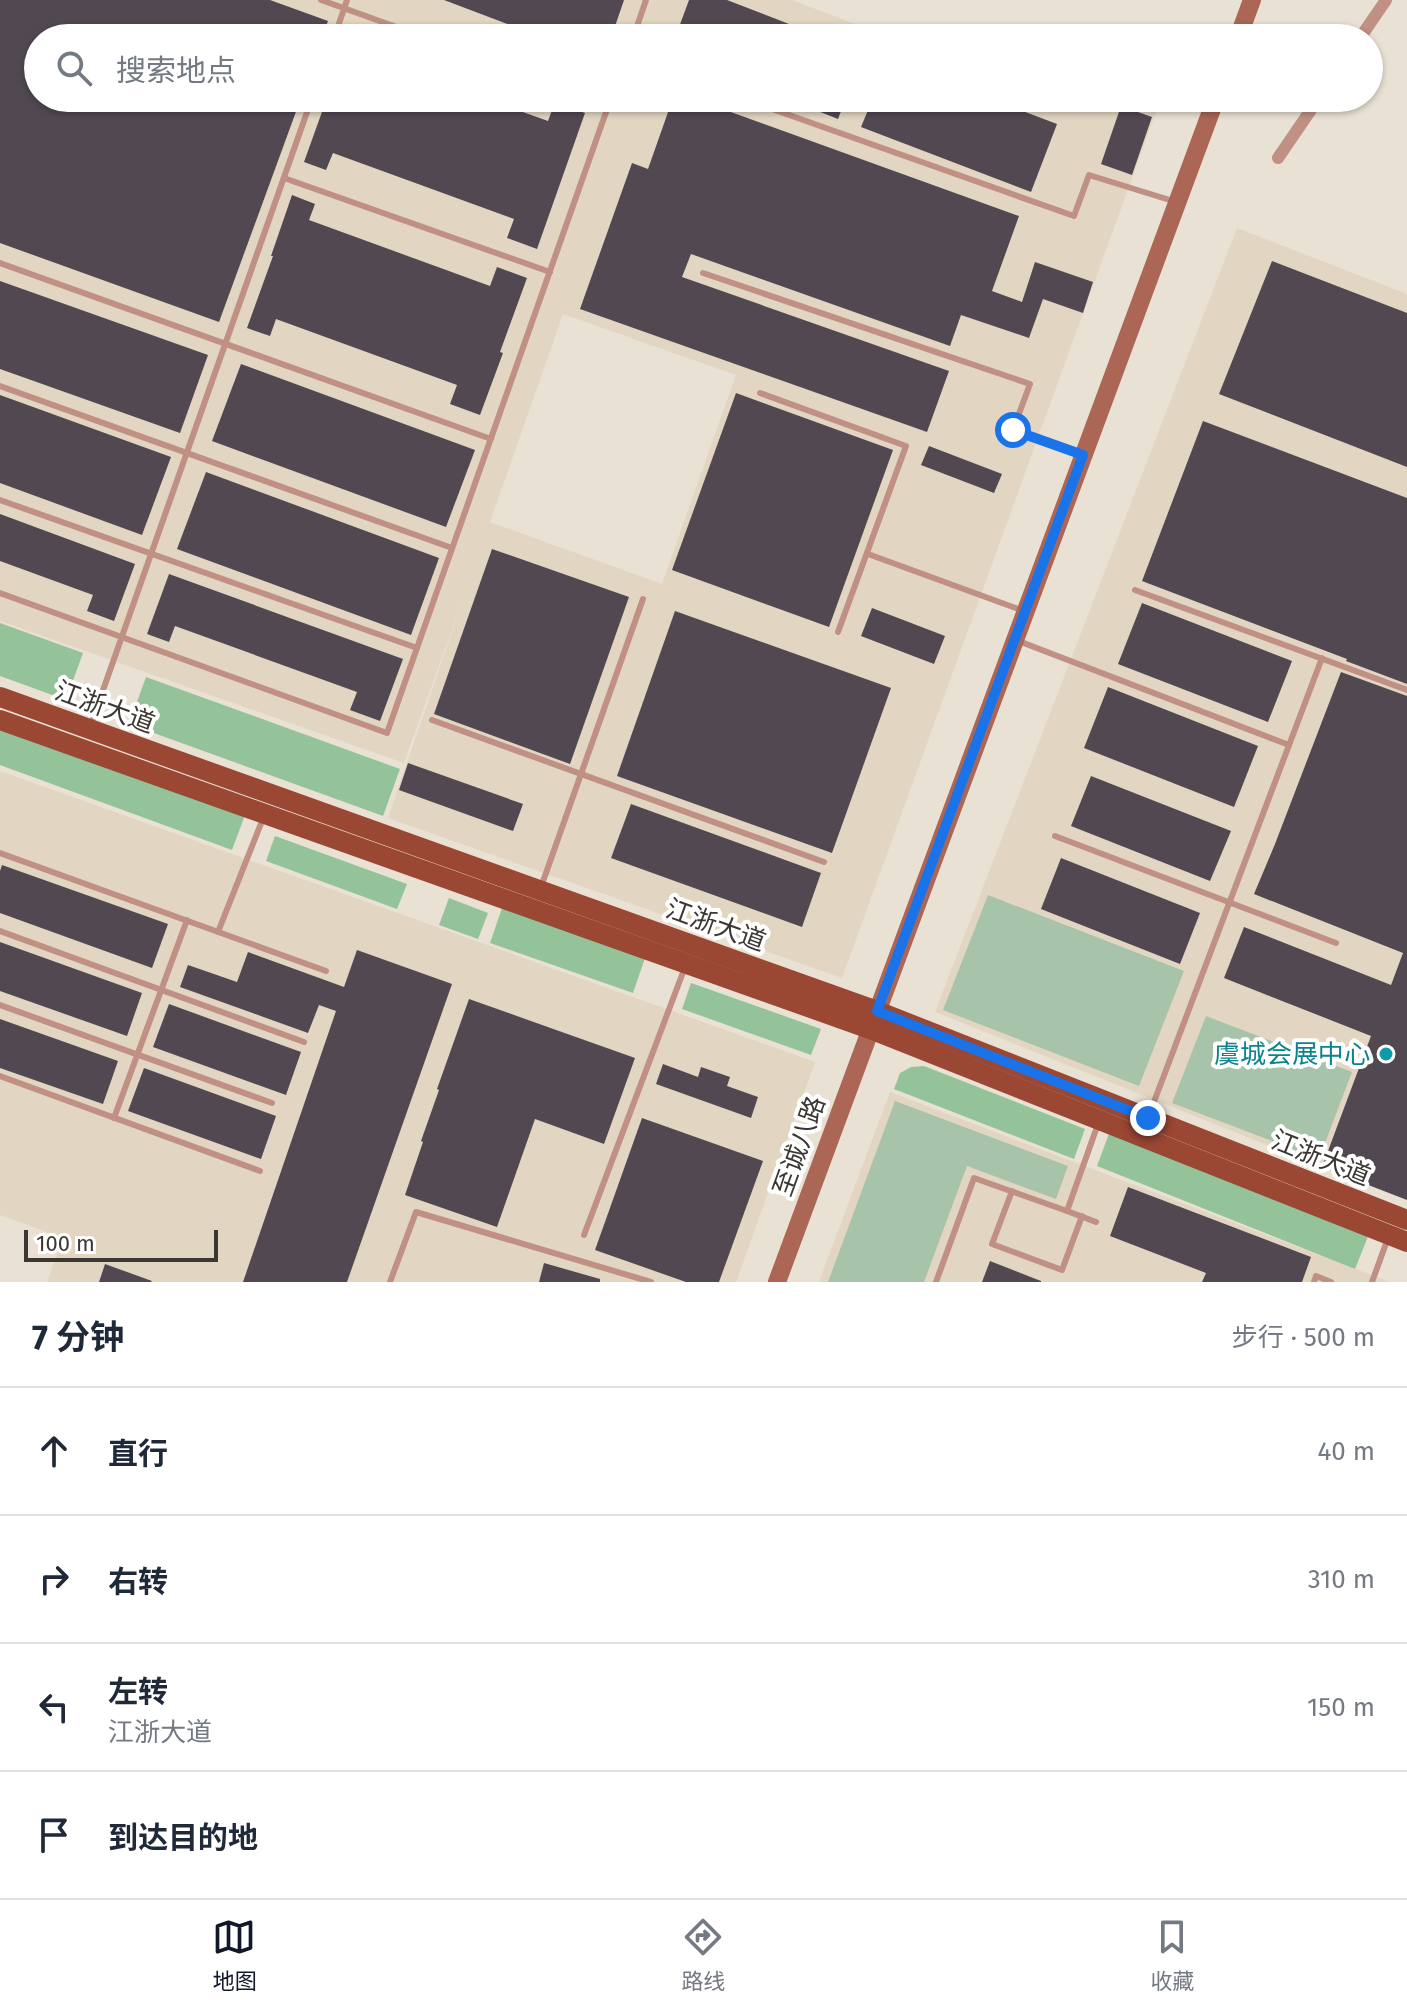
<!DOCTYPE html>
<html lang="zh">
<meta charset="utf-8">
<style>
:root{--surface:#fff;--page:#f2f2f3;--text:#1f2937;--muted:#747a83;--line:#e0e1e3;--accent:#111827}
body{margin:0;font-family:"Fira Sans","Noto Sans SC",sans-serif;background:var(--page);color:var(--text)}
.scale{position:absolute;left:24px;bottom:20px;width:194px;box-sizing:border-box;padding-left:8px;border:4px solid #3b3833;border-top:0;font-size:22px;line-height:28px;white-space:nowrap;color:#3b3833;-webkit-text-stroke:6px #fff;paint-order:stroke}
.stop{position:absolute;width:24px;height:24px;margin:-18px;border:6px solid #1a73e8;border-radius:50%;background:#fff}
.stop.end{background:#1a73e8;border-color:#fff;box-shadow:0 2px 8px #0008}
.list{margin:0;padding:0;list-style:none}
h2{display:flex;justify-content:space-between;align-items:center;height:104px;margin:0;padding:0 32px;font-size:34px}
h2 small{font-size:26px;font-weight:400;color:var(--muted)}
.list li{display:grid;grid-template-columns:52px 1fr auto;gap:24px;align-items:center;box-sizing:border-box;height:128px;padding:0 32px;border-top:2px solid var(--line)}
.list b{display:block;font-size:30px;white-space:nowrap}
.list p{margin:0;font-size:26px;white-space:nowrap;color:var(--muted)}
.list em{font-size:26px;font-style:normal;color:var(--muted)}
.icon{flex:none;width:44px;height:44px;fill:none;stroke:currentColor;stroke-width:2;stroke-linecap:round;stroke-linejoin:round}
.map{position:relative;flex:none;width:1407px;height:1282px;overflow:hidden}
.search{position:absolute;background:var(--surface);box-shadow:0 2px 6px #0004;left:24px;right:24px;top:24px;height:88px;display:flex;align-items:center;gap:20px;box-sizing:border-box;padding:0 28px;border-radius:44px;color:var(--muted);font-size:30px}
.sheet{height:616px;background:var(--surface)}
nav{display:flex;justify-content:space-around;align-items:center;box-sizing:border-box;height:112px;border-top:2px solid var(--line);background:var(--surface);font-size:22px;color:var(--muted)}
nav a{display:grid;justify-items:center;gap:4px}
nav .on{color:var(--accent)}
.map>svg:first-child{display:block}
</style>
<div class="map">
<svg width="1407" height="1282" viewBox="0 0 1407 1282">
<rect width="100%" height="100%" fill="#e9e1d4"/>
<g fill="#e2d6c2" fill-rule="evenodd">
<path d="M 0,0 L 792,0 L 892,38 L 38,38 L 38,98 L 1113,98 L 1156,112 L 842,978 L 388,818 L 467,588 L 404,763 L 0,621 ZM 563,314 L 736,375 L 662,584 L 490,522 Z"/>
<polygon points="1237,228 1407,294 1407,942 1322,1167 935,1012"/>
<polygon points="0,771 815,1062 736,1282 47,1282 63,1238 0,1215"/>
<polygon points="890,1092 1390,1282 819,1282"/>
</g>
<g fill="#a7c4aa">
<polygon points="988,895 1184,971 1139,1086 943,1010"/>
<polygon points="1206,1016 1352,1072 1319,1159 1172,1103"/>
<polygon points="895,1101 1068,1166 1056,1199 967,1166 924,1282 828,1282"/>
</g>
<g fill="#94c39a">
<polygon points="0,623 83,653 66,700 0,676"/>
<polygon points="146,677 400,769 383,816 129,724"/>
<polygon points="0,726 245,815 232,850 0,765"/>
<polygon points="275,836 407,884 397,909 266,861"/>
<polygon points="449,898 488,913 478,939 439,925"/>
<polygon points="502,908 645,958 633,993 490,943"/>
<polygon points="691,983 821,1029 811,1055 682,1009"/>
<polygon points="924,1066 1085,1129 1074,1159 894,1089 900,1073 911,1067"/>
<polygon points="1110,1131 1369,1234 1355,1269 1097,1166"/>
</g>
<g fill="#514851">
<polygon points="0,0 270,0 328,21 322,38 38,38 38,98 301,98 219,322 0,243"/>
<polygon points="444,0 624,0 611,38 544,38"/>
<polygon points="689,0 727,0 825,38 675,38"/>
<polygon points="327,98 484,98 548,121 555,102 585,113 537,249 507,238 514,219 333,153 326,170 304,162"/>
<polygon points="673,98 692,98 1019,216 992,291 1022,302 1035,262 1093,282 1083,313 1043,299 1029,338 961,315 950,346 691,254 682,277 949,371 927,432 580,309 632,163 648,169"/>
<polygon points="785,98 846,98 838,119"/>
<polygon points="873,98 988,98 1057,124 1031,192 861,127"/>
<polygon points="1121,106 1152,117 1132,175 1101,164"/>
<polygon points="292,195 315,204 309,220 490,286 497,267 527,278 500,352 503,353 480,415 450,404 457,385 276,319 270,336 247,328 273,256 271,256"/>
<polygon points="1272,261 1407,313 1407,467 1219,394"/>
<polygon points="0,281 208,355 180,433 0,369"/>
<polygon points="241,364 475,450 446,527 212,441"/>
<polygon points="736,393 893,450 829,627 672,570"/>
<polygon points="0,395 171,457 142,535 0,483"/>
<polygon points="1203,421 1407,498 1407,684 1346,661 1347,659 1142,581"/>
<polygon points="929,446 1002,474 994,493 921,465"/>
<polygon points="206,472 439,558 411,635 177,549"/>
<polygon points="0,514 135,564 114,621 87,611 93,595 0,561"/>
<polygon points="492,549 629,597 570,764 434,714"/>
<polygon points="169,574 403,659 380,721 350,710 357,692 175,626 169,642 147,634"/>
<polygon points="1142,603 1292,661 1268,722 1118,664"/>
<polygon points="872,608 945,636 934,664 861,636"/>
<polygon points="675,611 891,688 832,853 617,776"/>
<polygon points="1341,672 1407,696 1407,1200 1322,1167 1371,1036 1224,978 1244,927 1391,985 1403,953 1254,894 1275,844"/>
<polygon points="1108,687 1258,746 1234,807 1084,748"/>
<polygon points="408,763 523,804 513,831 399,790"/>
<polygon points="1091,776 1231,831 1210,881 1071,826"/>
<polygon points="631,804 821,873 802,927 611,858"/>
<polygon points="1061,858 1200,913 1180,964 1041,909"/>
<polygon points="2,865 168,924 152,968 0,913 0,871"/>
<polygon points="0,942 142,993 127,1036 0,991"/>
<polygon points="357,950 452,984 347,1282 243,1282 336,1011 319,1005 308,1033 180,987 188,965 237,982 248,952 344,987"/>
<polygon points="469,999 635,1058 604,1144 535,1119 497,1227 405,1195 423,1142 421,1141 439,1090 437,1089"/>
<polygon points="169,1004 301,1052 286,1095 153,1047"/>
<polygon points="0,1019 118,1061 103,1104 0,1068"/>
<polygon points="663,1064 698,1077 701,1067 730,1077 727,1086 758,1097 751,1118 656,1084"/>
<polygon points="144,1068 276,1116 261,1159 128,1111"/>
<polygon points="642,1118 763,1161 719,1282 686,1282 595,1250"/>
<polygon points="1128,1187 1311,1257 1302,1282 1202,1282 1206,1273 1110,1236"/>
<polygon points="990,1261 1041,1281 1041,1282 982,1282"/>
<polygon points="544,1263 600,1279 600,1282 539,1282"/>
<polygon points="105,1264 152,1281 151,1282 99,1282"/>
</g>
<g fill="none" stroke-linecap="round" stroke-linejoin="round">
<g stroke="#c09084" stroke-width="6">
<polyline points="321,0 427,38"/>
<polyline points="334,38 347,0"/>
<polyline points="633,38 646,0"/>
<polyline points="594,98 609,103"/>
<polyline points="741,98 1074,216 1089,175 1173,201"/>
<polyline points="284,178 550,272"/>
<polyline points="0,263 491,439"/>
<polyline points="703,273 1030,384 1013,430 1080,453"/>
<polyline points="0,386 452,548"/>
<polyline points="760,393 906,446 838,632"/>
<polyline points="0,500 417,648"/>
<polyline points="868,554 1021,610"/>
<polyline points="1135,590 1407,690"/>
<polyline points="0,593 387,733 611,98"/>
<polyline points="1016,640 1289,745"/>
<polyline points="432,720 824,862"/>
<polyline points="90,727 312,98"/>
<polyline points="1055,836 1336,943"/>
<polyline points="0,853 326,971"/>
<polyline points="541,887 643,599"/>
<polyline points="0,931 304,1042"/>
<polyline points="218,932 264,816"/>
<polyline points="0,1005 272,1103"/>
<polyline points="0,1076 260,1171"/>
<polyline points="1149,1115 1322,658"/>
<polyline points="114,1118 187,920"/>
<polyline points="1012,1191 992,1244 1062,1270 1082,1216"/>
<polyline points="1096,1222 1067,1211 1098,1124"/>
<polyline points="584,1235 685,967"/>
<polyline points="390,1282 416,1212 651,1282"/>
<polyline points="936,1282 974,1178 1067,1211"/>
<polyline points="1314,1282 1316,1276 1331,1282"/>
<polyline points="1372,1282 1388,1238"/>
</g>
<g stroke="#c09084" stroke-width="12">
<polyline points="1360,38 1386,0"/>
<polyline points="1278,158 1319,98"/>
</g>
<g stroke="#ab6656" stroke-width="18">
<polyline points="1238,38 1252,0"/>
<polyline points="777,1282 1216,98"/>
</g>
<g stroke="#9a4734" stroke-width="20">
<polyline points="0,697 877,1011 1407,1220"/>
<polyline points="0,720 870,1029 1407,1242"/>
</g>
</g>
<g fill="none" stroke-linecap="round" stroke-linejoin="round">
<polyline stroke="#1a73e8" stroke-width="10" points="1013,430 1083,455 877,1011 1148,1118"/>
</g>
<circle fill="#0f9aa8" stroke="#fff" stroke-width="3" cx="1386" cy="1054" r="8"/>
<g text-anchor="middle" stroke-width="8" stroke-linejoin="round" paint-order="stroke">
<g font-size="26" fill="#3b3833" stroke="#fff">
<text transform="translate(105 707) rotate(20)" y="9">江浙大道</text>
<text transform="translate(716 925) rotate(20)" y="9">江浙大道</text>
<text transform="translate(799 1146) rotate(-70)" y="9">至诚八路</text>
<text transform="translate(1321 1158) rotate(22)" y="9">江浙大道</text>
</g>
<g font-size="26" fill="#0d838f" stroke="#fff" text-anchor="end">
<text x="1370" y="1063">虞城会展中心</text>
</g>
</g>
</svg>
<div class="scale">100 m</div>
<div class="stop" style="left:1013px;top:430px"></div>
<div class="stop end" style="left:1148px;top:1118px"></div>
<div class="search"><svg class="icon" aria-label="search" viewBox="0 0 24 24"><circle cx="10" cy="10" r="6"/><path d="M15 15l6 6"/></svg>搜索地点</div>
</div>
<section class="sheet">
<h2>7 分钟<small>步行 · 500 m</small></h2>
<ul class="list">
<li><svg class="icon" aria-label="ahead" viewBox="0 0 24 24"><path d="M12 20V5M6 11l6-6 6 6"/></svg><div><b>直行</b></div><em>40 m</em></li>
<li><svg class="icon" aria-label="right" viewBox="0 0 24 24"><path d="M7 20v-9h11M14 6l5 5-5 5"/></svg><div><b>右转</b></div><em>310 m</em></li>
<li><svg class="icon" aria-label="left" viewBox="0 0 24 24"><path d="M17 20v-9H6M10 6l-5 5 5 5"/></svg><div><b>左转</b><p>江浙大道</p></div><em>150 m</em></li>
<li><svg class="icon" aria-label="arrive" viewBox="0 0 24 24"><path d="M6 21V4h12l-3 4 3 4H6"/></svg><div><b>到达目的地</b></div></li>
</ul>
</section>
<nav>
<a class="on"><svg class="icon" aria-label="map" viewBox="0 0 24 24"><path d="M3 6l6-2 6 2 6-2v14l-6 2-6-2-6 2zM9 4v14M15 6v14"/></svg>地图</a>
<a><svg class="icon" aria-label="directions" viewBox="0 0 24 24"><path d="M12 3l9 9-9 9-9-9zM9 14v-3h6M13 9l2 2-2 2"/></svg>路线</a>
<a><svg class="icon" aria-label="saved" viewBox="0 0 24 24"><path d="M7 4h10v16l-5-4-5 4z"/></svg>收藏</a>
</nav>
